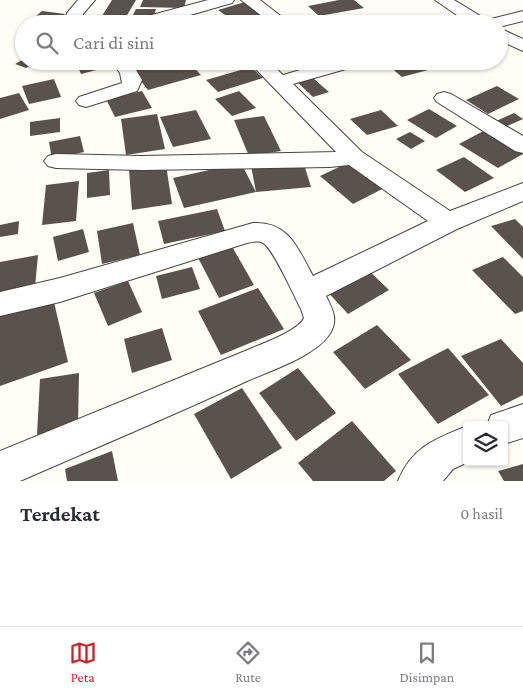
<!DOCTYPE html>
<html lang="id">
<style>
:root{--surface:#fff;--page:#f2f2f3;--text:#2b2b33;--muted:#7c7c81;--line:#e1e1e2;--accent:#c4262e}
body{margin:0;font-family:"Crimson Pro",serif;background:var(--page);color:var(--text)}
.controls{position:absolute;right:15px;bottom:15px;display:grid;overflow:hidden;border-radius:5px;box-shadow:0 1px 4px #0004}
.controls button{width:45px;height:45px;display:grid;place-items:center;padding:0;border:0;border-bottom:1px solid var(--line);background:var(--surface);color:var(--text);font:25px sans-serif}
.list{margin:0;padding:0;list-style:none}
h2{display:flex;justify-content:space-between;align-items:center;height:65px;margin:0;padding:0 20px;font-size:21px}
h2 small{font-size:16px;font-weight:400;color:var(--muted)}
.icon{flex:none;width:28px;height:28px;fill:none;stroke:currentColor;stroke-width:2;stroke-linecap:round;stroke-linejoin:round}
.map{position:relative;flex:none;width:523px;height:481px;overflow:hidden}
.search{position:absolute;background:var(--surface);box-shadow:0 1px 4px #0004;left:15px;right:15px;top:15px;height:55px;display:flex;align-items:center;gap:12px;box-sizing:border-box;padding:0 18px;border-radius:28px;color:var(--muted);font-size:19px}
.sheet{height:145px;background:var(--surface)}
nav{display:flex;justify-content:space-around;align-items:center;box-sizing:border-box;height:70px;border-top:1px solid var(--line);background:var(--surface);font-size:14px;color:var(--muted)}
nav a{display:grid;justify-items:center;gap:2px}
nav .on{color:var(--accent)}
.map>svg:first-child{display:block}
</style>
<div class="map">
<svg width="523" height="481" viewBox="0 0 523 481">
<rect width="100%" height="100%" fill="#fffdf5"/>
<g fill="#5a524d">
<polygon points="112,0 136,0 122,24 97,24"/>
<polygon points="143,0 186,0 184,8 140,7"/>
<polygon points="339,0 354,0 364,8 319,16 308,6"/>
<polygon points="245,2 263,14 235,22 218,10"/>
<polygon points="136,9 156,9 153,19 131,19"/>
<polygon points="42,11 65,14 60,19 36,16"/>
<polygon points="194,16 201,24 163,24 162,22"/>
<polygon points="24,59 24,61 39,61 26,68 15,64"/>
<polygon points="75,61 109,61 112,66 81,74"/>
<polygon points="170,61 188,61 201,75 148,90 133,71"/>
<polygon points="206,61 244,61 244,62 214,70"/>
<polygon points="383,61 417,61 428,70 402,77"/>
<polygon points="251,67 263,78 218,92 206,80"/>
<polygon points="313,78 329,92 313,97 297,82"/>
<polygon points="54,79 61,97 29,104 22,86"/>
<polygon points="497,86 519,99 488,114 466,100"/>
<polygon points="142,91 152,108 115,117 106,99"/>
<polygon points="239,91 256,108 232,116 215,99"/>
<polygon points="19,93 29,110 0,119 0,98"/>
<polygon points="429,109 457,126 436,138 407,120"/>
<polygon points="196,110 211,139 173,147 160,117"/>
<polygon points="381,110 398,126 367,135 350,119"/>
<polygon points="514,113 523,119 503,128 494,122"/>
<polygon points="157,114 165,149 126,155 121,119"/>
<polygon points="264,116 281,151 249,156 234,120"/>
<polygon points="60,118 60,132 30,136 30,122"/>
<polygon points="489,128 523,148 523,154 498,168 459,144"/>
<polygon points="410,132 425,141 411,149 396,139"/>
<polygon points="80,136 84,152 52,159 49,142"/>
<polygon points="464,157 494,178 465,192 436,170"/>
<polygon points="356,159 390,185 353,204 320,176"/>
<polygon points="303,161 311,187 256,192 251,166"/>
<polygon points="241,163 256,192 184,208 173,178"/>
<polygon points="166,165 172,204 132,210 129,170"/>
<polygon points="109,170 110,195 87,198 87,173"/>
<polygon points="79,181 76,221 42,225 46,185"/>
<polygon points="217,209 225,231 164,244 158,221"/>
<polygon points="515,219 523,227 523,259 491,226"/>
<polygon points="19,221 18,234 0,237 0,225"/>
<polygon points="133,223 140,255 102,264 97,231"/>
<polygon points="83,229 89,252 58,261 53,237"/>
<polygon points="230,243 254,285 219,298 196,254"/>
<polygon points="38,255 35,287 0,293 0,262"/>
<polygon points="503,257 523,277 523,311 515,314 472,270"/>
<polygon points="364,266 389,290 348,314 324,288"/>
<polygon points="192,267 200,289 162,299 156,276"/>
<polygon points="128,281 142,312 108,326 94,293"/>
<polygon points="258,288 284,329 221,355 198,311"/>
<polygon points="53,298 68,362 0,386 0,315"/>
<polygon points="377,325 411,360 365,389 333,352"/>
<polygon points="162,328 172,360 132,373 124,339"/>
<polygon points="501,339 523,363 523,395 501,406 461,356"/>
<polygon points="448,348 489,395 438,424 398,374"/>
<polygon points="298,368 336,413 296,441 259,393"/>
<polygon points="79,373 78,426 37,435 40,379"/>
<polygon points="242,388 282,448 231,479 194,414"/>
<polygon points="352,421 396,471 384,481 313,481 298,463"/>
<polygon points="112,451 118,481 67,481 65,469"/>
<polygon points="523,464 523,481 504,481 498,471"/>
</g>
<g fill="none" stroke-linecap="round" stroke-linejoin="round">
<defs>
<g id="minor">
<polygon points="78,0 95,0 83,14 81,24 63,24 67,13"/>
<polygon points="208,0 234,0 232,3 159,24 131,24 133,20"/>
<polygon points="241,0 260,0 291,24 272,24"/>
<polygon points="435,0 454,0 487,20 523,11 523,21 499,27 499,24 470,24"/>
<polygon points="499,28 523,39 523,51 499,40"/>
<polygon points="111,61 130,61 132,63 142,80 137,91 86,107 79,105 76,101 79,97 122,83 120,73"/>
<path d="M 248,61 L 268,61 L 283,75 L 331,61 L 362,61 L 360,65 L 293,84 L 362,152 L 450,211 L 523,183 L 523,201 L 457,229 L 326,296 C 333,310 339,321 329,335 C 315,356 270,371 247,381 C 172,416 95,448 20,481 L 0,481 L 0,451 L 250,349 C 264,343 298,331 304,318 L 301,309 C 294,296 273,248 263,243 C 259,240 252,242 247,243 L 60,302 L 0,316 L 0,292 L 60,278 L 253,223 C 289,221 298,249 313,276 L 428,221 L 349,165 L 330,167 L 142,170 L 56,168 L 48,166 L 44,161 L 48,156 L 56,154 L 142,156 L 336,152 Z"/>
<polygon points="444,92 451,94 523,136 523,153 515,151 437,102 434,98 437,94"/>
<polygon points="523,404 523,438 504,444 504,425 487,425 491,415"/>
<path d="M 467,426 L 467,462 L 468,462 L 453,469 L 443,481 L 398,481 C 412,447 435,439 467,426 Z"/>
</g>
</defs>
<use href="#minor" stroke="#444" stroke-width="2"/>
<use href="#minor" fill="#fff" fill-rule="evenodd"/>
</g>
</svg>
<div class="controls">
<button><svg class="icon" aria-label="layers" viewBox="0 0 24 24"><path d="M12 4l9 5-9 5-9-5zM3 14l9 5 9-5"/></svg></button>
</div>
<div class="search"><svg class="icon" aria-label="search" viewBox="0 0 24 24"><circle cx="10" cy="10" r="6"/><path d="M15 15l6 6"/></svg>Cari di sini</div>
</div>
<section class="sheet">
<h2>Terdekat<small>0 hasil</small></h2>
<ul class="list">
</ul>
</section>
<nav>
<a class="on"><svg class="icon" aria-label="map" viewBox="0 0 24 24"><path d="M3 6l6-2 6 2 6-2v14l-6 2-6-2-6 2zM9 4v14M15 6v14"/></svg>Peta</a>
<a><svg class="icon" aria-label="directions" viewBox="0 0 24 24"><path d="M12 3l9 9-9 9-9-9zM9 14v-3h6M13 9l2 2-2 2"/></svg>Rute</a>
<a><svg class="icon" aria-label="saved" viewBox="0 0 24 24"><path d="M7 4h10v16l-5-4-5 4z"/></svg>Disimpan</a>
</nav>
